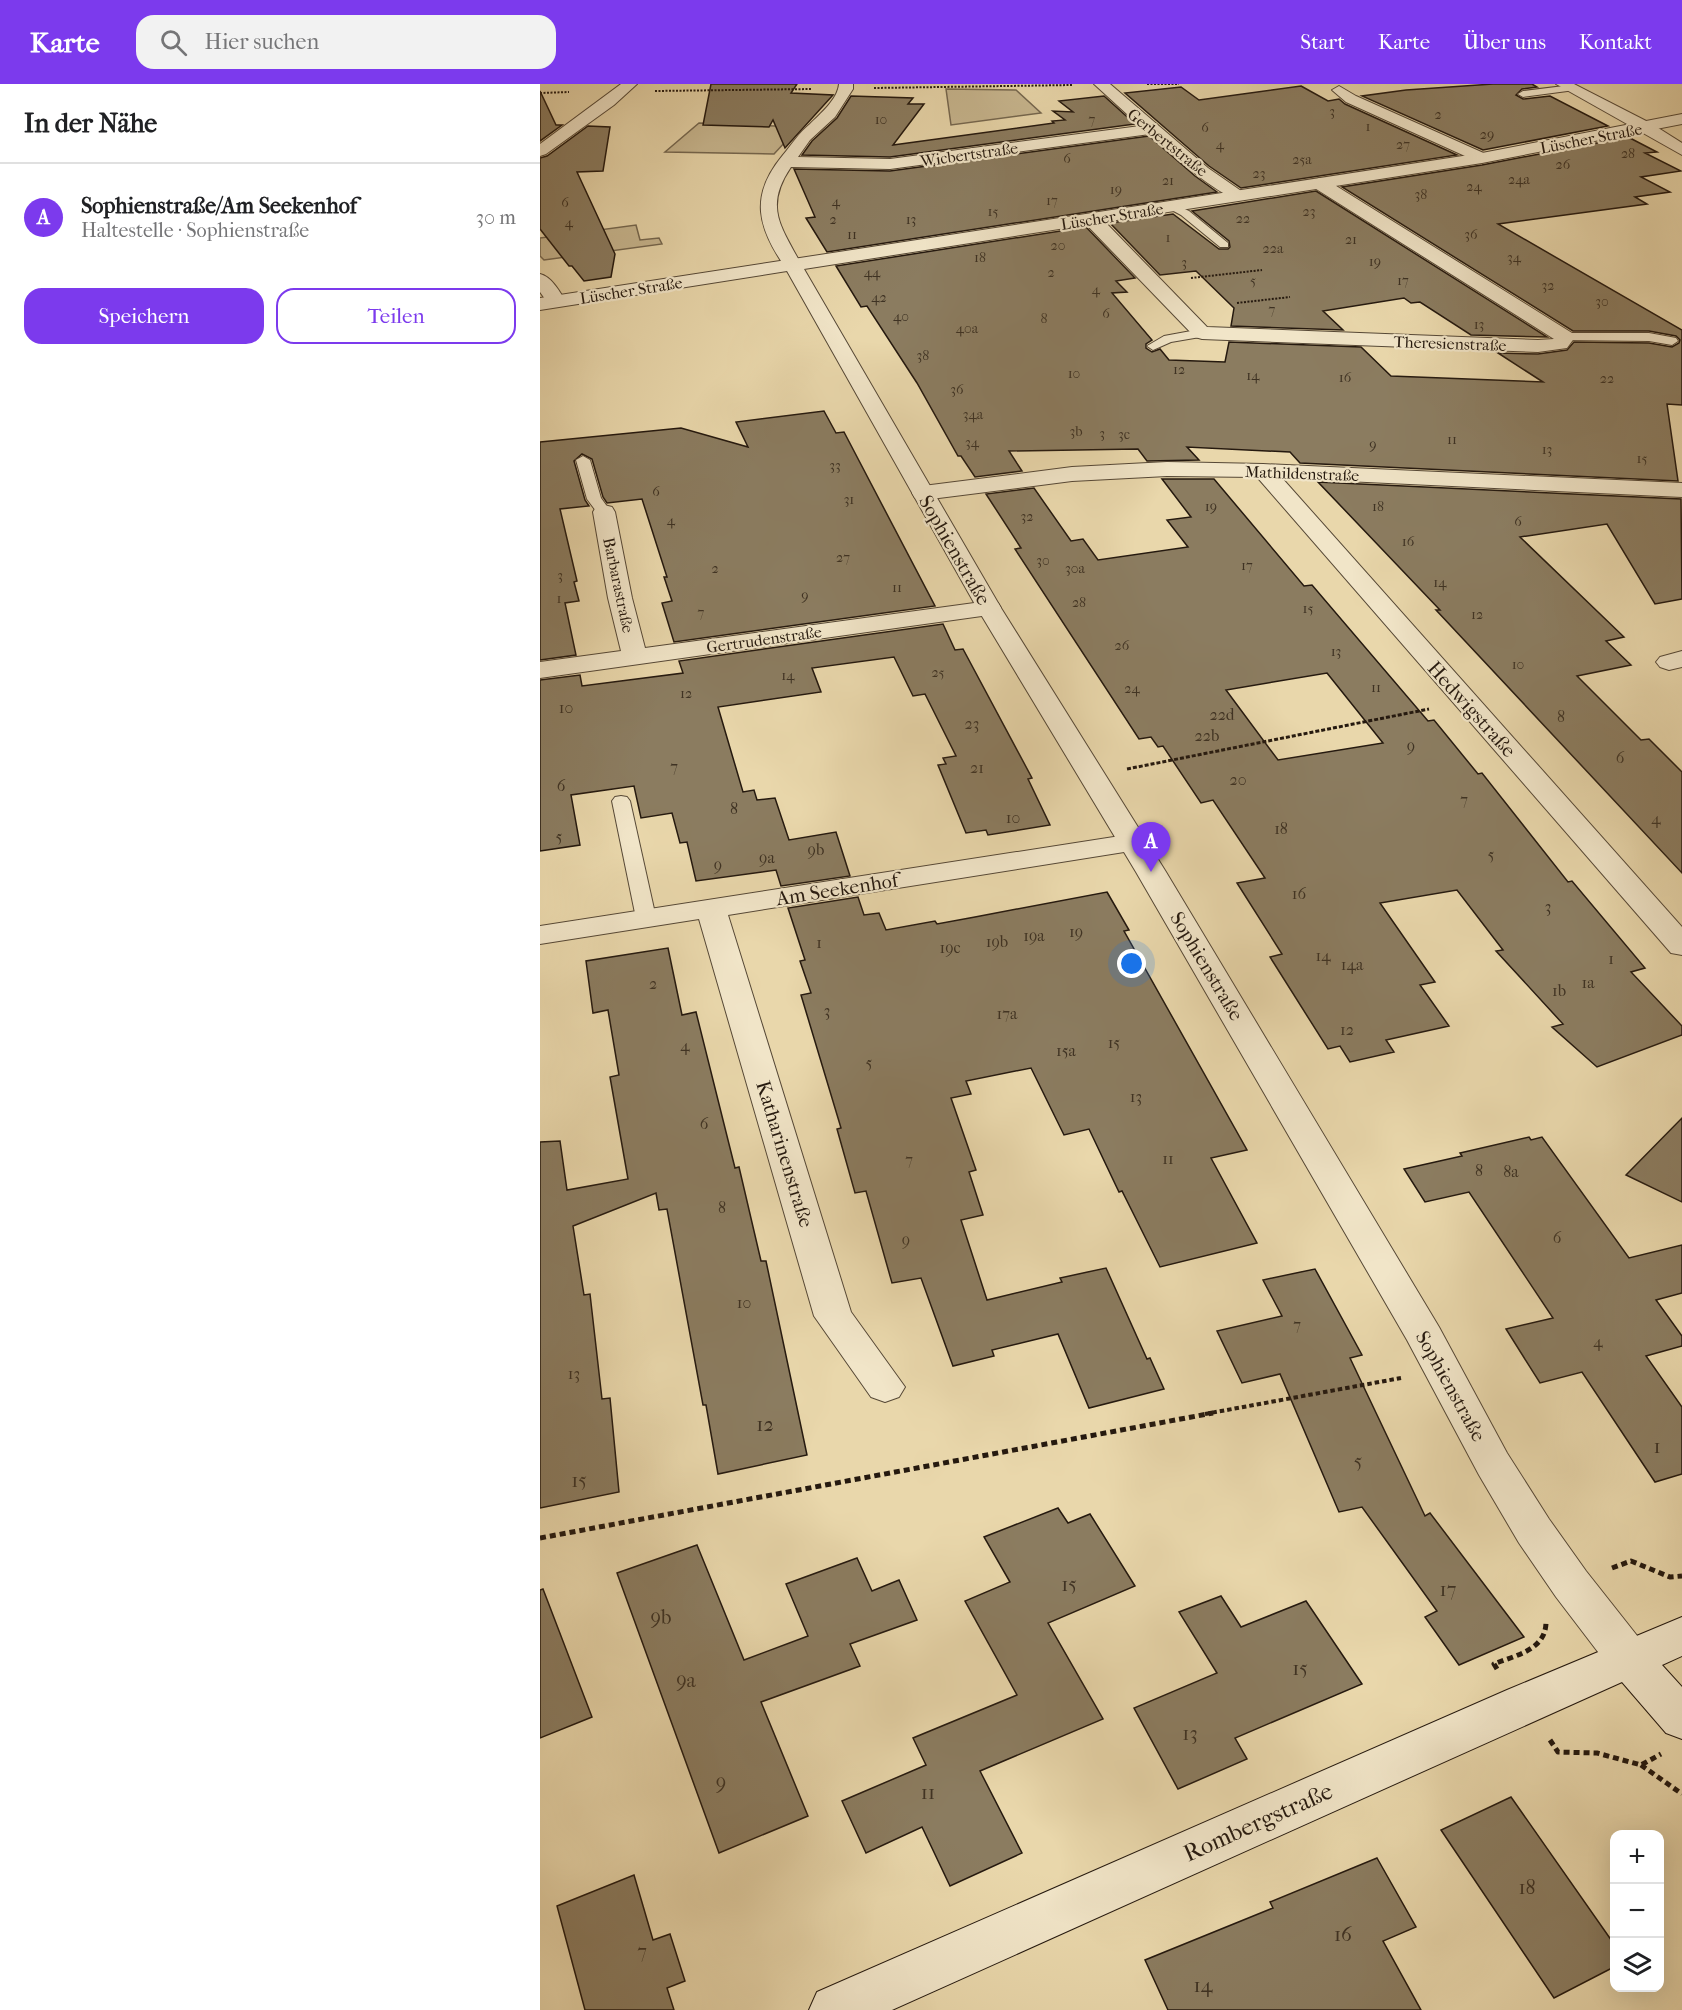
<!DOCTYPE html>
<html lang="de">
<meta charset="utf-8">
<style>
:root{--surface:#fff;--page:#f2f2f2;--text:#202124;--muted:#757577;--line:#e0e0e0;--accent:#7c3aed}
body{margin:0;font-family:"IM FELL French Canon",serif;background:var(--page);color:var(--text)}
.controls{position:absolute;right:18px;bottom:18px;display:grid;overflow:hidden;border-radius:12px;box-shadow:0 6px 24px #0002}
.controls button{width:54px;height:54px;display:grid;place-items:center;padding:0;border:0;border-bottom:2px solid var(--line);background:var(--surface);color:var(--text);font:30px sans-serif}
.you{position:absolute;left:592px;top:880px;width:21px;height:21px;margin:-15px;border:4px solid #fff;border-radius:50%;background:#1a73e8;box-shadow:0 0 0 9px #1a73e833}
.badge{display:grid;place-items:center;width:39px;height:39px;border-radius:50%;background:var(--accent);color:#fff;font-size:20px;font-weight:700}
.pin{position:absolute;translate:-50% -50px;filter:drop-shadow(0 2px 3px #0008)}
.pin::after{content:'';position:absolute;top:32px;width:21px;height:18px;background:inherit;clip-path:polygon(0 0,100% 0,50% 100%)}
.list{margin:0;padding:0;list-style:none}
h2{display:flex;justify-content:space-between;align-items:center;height:78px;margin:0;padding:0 24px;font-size:26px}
h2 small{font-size:20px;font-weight:400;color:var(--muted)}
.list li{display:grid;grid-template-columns:39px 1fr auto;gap:18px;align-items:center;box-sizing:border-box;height:108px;padding:0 24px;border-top:2px solid var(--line)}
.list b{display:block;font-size:22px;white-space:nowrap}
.list p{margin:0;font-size:20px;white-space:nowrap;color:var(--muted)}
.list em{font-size:20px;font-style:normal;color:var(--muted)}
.actions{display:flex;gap:12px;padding:18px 24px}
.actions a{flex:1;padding:14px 0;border:2px solid var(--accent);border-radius:18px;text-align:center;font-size:21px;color:var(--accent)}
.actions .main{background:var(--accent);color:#fff}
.icon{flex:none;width:33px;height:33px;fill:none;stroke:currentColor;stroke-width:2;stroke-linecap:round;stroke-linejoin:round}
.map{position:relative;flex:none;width:1142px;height:1926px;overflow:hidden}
header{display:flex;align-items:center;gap:36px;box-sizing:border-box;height:84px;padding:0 30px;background:var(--accent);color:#fff}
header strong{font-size:28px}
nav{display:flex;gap:33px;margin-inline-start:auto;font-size:21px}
.search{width:420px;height:54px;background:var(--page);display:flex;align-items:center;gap:15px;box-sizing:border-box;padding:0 21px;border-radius:18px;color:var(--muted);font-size:22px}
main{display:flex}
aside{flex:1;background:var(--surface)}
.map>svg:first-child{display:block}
</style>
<header>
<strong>Karte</strong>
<div class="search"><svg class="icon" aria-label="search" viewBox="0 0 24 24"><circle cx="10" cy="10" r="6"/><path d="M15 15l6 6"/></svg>Hier suchen</div>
<nav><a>Start</a><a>Karte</a><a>Über uns</a><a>Kontakt</a></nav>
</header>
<main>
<aside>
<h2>In der Nähe<small></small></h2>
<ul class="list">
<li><span class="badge">A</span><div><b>Sophienstraße/Am Seekenhof</b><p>Haltestelle · Sophienstraße</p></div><em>30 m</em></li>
</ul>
<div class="actions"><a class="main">Speichern</a><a>Teilen</a></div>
</aside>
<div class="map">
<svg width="1142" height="1926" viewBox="0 0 1142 1926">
<rect width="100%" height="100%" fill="#e9d7ab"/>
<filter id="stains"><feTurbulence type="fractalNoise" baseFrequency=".00333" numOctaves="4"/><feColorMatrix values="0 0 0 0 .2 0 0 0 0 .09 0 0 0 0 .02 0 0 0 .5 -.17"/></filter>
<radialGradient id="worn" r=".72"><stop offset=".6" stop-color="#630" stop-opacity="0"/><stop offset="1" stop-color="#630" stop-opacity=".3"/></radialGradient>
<g fill="#c8b790" stroke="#766850" stroke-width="1.5">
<polygon points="406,5 476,6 501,29 411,41"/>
<polygon points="159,39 259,43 234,70 125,68"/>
<polygon points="96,141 100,156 119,154 122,160 4,176 0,172 0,154"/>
</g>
<g fill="#8b7c60" stroke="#25190f" stroke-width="1.5" fill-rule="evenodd">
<polygon points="171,0 257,0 251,9 293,11 245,64 233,36 229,43 163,41"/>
<polygon points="953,0 992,0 997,3 982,5 976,11 983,15 1010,12 1068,42 943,66 822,12 866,6"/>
<polygon points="761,2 788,17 799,15 805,20 917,71 701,104 669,82 585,9 641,3 659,16"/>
<polygon points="0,7 16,41 22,41 0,57"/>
<polygon points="311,12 373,14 368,20 384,20 353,61 514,39 512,37 525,36 513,27 533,28 519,17 564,12 595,40 350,73 262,71 272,57 297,34"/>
<polygon points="48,42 70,43 63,87 37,88 75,170 71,193 44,197 32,182 29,182 0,145 0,74 7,72"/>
<polygon points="609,52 655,92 677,108 287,168 266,134 275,133 254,85 350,87"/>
<polygon points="1088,53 1117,68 1105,69 1141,87 1101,93 1130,108 1095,113 1107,120 958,140 1142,246 1142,321 1127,320 1138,397 760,379 750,368 647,363 659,376 607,377 598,365 469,367 482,387 435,393 421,372 418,372 377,299 327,222 321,223 296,182 546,143 595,194 576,197 587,208 572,209 612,256 606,260 606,264 612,268 620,265 629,276 685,278 689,258 821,263 851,292 1003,298 958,269 998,270 1027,266 1034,258 1109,259 1132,263 1139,259 1140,256 1136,252 1109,247 1033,247 802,103 942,81"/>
<polygon points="776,107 1007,253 931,251 880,218 871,219 864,214 783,227 803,246 691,242 694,224 656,187 620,191 570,139 633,130 679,165 688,165 690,163 689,157 652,127"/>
<polygon points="284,327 296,349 304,348 395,522 134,558 122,519 132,517 124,493 127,493 102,415 67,419 63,413 52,375 42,370 34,377 45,416 49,422 20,425 37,497 34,498 39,517 25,519 36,571 0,576 0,358 141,344 208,363 196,338"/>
<path d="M 622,395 L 674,395 L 764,502 L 772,501 L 888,637 L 894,636 L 938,690 L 942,689 L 1028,798 L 1032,797 L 1105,884 L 1091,888 L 1142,942 L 1142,951 L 1057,983 L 1012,943 L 1023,940 L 956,867 L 963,866 L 917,806 L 840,819 L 895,898 L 880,901 L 909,942 L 846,956 L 854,968 L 810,978 L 800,962 L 788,965 L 730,873 L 742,870 L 697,799 L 725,794 L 673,716 L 661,719 L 623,662 L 618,663 L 611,653 L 599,655 L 475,465 L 481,464 L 446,410 L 494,404 L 531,457 L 543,455 L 558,476 L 648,463 L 627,436 L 651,433 ZM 787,589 L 843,659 L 738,676 L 686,606 Z"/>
<polygon points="778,398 1141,415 1142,515 1115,520 1067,440 980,453 1084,553 1066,557 1091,581 1037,592 1101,656 1109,655 1142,688 1142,789 896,526 900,526"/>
<polygon points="403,540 415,566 423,565 492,694 488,695 510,741 448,751 446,746 426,749 398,681 406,680 403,674 416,672 385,610 373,612 354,573 272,584 281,608 178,623 203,708 214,706 217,716 235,714 249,756 296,748 310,792 241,802 236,786 156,797 147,758 140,759 132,729 101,734 94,702 31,711 40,761 0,767 0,596 40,591 42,602 143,589 139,577"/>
<polygon points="567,808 589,846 584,847 707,1066 671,1074 717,1159 620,1183 582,1107 579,1108 549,1045 524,1051 491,984 426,997 431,1010 411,1014 436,1086 429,1088 443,1131 421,1136 447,1216 522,1198 520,1194 566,1184 607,1275 610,1274 624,1305 549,1324 518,1250 452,1266 454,1272 413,1282 381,1194 352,1199 326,1107 315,1109 297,1045 301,1044 261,911 271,909 260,877 265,876 248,824 318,813 324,831 339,829 346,846 395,837 397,840 435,833"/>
<polygon points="128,864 142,931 156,928 195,1084 199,1083 221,1177 226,1177 267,1371 178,1390 166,1321 163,1321 127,1125 119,1126 116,1109 33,1142 44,1211 50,1210 62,1315 70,1314 79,1408 0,1424 0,1058 20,1057 27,1106 88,1095 70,993 79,991 68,926 53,929 46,877"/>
<polygon points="1142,1034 1142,1118 1086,1091"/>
<polygon points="989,1053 991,1056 1002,1053 1089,1174 1142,1161 1142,1209 1116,1216 1142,1252 1142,1262 1106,1272 1142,1323 1142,1390 1115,1398 1042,1288 1000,1299 966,1245 1013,1234 929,1108 885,1118 864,1085 922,1072 920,1069"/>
<polygon points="775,1185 822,1271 810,1274 885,1432 890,1429 984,1553 919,1581 885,1533 897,1527 822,1423 799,1428 740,1290 702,1299 677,1247 742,1232 723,1196"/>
<polygon points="518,1424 528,1439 550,1430 595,1502 508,1539 563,1635 440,1687 482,1769 410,1802 382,1743 326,1769 302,1717 386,1681 373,1654 477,1611 425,1517 470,1498 444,1453"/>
<polygon points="157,1461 204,1576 268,1552 246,1500 317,1474 332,1507 359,1496 377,1536 310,1560 320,1582 221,1618 268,1732 179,1769 77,1489"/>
<polygon points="3,1505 52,1633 0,1654 0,1506"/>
<polygon points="681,1512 701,1543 766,1517 822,1600 695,1654 707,1675 638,1705 594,1624 677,1589 639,1528"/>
<polygon points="971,1713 1074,1860 1074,1883 1014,1914 901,1746"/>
<polygon points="837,1774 876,1843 843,1857 881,1926 628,1926 605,1876 733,1824 730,1818"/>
<polygon points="94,1791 113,1856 130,1850 145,1897 127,1904 134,1926 45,1926 17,1822"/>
</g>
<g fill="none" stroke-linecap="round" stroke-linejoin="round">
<defs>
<g id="service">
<polygon points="1032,1 1037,4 1035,6 983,13 978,10 983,7"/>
<polygon points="632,119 649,127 688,159 688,163 680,163 641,131 628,124 628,120"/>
<polygon points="662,245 668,249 666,252 631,258 613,266 607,262 624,252"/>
<polygon points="1025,249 1109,249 1136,254 1138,257 1132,261 1109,257 1021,256 1019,253"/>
<polygon points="43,372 50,376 61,414 71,428 69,431 59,431 47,415 36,376"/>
<polygon points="81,712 87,713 90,717 116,834 113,838 99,838 96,834 72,717 75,713"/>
</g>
<g id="minor">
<polygon points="81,0 97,0 74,21 6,70 0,72 0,60"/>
<path d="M 299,0 L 313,0 L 313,5 L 295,33 L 270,56 L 258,73 L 350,75 L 600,42 L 554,0 L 570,0 L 668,84 L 707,111 L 705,115 C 684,120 627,65 610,50 L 350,85 L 251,83 C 223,124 242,144 262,182 L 259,186 L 247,186 C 217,143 209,112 243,71 C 252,60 259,49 270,40 C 280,30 298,15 299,0 Z"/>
<polygon points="1016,0 1034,0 1112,40 1142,59 1142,71"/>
<polygon points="799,2 816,12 948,71 950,74 948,77 936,77 806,18 792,6"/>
<path d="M 779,94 L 785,95 L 1032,249 L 1035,253 L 1027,264 L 998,268 L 662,255 L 655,253 L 541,135 L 544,131 C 555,129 560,135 568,141 L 667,243 L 998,256 L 1014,255 L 773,103 L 771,99 Z"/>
<path d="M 0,190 C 12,193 20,208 26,218 L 24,222 L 10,222 L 0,208 Z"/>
<polygon points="627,378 723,380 1142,399 1142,413 742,394 1142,843 1142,871 1131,869 717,393 627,392 532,397 383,416 375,414 372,409 375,404 383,402 532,383"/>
<polygon points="64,421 72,423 75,428 92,514 105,564 449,517 458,519 461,524 458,529 449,531 0,594 0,578 81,567 68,514 53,428 56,423"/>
<polygon points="1142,567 1142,583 1129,586 1120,583 1116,578 1120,573"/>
<polygon points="593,750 603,753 608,759 603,765 188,831 311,1228 365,1303 359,1313 345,1318 331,1313 274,1232 159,835 0,860 0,842"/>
</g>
<polygon id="tertiary" points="1142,30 1142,40 942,79 264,185 461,524 626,788 899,1243 967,1369 1009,1435 1046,1487 1106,1563 1112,1576 1106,1589 1090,1595 1074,1589 1016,1513 979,1459 939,1391 867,1256 596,788 437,524 247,187 0,226 0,214 942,69"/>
<polygon id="secondary" points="1142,1533 1142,1572 1122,1581 1142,1603 1142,1655 1126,1649 1082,1598 352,1926 269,1926 277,1908 967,1606"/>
</defs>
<use href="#service" stroke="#564836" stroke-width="2"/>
<use href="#minor" stroke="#564836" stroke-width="2"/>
<use href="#tertiary" stroke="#564836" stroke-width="2"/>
<use href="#secondary" stroke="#25190f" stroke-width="2"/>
<g stroke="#25190f" stroke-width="2" stroke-dasharray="2 1.5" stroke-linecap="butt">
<polyline points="607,0 639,0"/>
<polyline points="334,4 533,1"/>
<polyline points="115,7 272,5"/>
<polyline points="0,9 29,8"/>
<polyline points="651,194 722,186"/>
<polyline points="697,219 750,213"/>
</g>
<polyline stroke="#25190f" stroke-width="3" stroke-dasharray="4 2" stroke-linecap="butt" points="587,685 889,625"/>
<polyline stroke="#25190f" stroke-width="4" stroke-dasharray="4.5 3" stroke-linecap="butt" points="665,1330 861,1294"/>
<g stroke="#25190f" stroke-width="5" stroke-dasharray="6 4" stroke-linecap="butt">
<polyline points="0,1454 673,1329"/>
<polyline points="1072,1484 1091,1477 1130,1493 1142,1492"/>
<path d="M 957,1585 L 954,1580 C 976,1571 1006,1566 1006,1538"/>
<polyline points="1010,1656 1018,1668 1057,1669 1101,1681 1121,1670"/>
<polyline points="1101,1681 1142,1710"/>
</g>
<use href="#service" fill="#f1e5c8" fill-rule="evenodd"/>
<use href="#minor" fill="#f1e5c8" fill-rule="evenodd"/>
<use href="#tertiary" fill="#f1e5c8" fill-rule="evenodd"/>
<use href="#secondary" fill="#f1e5c8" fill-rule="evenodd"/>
</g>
<g text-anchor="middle" stroke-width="4.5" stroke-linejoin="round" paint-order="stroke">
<g font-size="14" fill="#3e3223">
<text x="792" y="32">3</text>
<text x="898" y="35">2</text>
<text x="341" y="40">10</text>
<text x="552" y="40">7</text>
<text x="828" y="47">1</text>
<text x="665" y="48">6</text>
<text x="947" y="55">29</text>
<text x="680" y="65">4</text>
<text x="863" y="65">27</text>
<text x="1088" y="74">28</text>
<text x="527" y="79">6</text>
<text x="762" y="80">25a</text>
<text x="1023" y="85">26</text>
<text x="719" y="94">23</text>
<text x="979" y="100">24a</text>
<text x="628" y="101">21</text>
<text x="934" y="107">24</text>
<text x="576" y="110">19</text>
<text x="881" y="115">38</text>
<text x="512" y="121">17</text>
<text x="296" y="122">4</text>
<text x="25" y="123">6</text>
<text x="453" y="132">15</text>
<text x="769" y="132">23</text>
<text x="703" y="139">22</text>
<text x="293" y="140">2</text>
<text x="371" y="140">13</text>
<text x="29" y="143">4</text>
<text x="312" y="155">11</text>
<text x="931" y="155">36</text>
<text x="628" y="158">1</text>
<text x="811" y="160">21</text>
<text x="518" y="166">20</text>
<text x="733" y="169">22a</text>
<text x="440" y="178">18</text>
<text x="974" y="178">34</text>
<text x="835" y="182">19</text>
<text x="644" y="183">3</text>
<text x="332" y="193">44</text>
<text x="511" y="193">2</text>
<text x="713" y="201">5</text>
<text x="863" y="201">17</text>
<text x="1008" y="206">32</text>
<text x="556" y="210">4</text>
<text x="339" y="218">42</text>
<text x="1062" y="222">30</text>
<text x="732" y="230">7</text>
<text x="566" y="234">6</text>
<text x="361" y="237">40</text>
<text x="504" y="239">8</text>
<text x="939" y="245">13</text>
<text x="427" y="249">40a</text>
<text x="383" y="276">38</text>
<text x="639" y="290">12</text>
<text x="534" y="294">10</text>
<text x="713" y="296">14</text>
<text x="805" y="298">16</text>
<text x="1067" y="299">22</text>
<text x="417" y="310">36</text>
<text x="433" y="335">34a</text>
<text x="536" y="352">3b</text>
<text x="562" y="354">3</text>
<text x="584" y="355">3c</text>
<text x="912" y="360">11</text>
<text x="432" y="363">34</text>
<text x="833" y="365">9</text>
<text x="1007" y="370">13</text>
<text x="1102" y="379">15</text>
<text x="295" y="386">33</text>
<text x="116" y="412">6</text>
<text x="309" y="420">31</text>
<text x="671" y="427">19</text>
<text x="838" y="427">18</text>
<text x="487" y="437">32</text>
<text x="131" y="441">4</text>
<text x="978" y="442">6</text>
<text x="868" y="462">16</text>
<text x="303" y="478">27</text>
<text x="503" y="481">30</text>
<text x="707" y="486">17</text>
<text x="175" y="489">2</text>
<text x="535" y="489">30a</text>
<text x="20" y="496">3</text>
<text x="900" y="503">14</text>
<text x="357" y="508">11</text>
<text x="265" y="516">9</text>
<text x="19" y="519">1</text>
<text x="539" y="523">28</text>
<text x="768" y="529">15</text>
<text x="161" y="533">7</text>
<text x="937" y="535">12</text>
<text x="582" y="566">26</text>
<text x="796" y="572">13</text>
<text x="978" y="585">10</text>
<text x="398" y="593">25</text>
<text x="248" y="596">14</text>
<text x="836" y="608">11</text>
<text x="592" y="609">24</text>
<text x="146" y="614">12</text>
</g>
<g font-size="16" fill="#25190f" stroke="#f1e5c8">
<text transform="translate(1051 54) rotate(-11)" y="6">Lüscher Straße</text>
<text transform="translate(628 58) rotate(39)" y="6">Gerbertstraße</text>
<text transform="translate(429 70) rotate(-8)" y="6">Wicbertstraße</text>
<text transform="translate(572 132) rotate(-9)" y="6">Lüscher Straße</text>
<text transform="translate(91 206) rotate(-9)" y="6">Lüscher Straße</text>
<text transform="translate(910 259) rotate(2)" y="6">Theresienstraße</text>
<text transform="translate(762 389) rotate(2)" y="6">Mathildenstraße</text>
<text transform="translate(79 501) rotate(78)" y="6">Barbarastraße</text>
<text transform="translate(224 555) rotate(-8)" y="6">Gertrudenstraße</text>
</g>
<g font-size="16" fill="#3e3223">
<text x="26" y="629">10</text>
<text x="682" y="636">22d</text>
<text x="1021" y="638">8</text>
<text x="432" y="645">23</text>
<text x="667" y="657">22b</text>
<text x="871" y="667">9</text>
<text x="1080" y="679">6</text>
<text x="134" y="688">7</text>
<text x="437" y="689">21</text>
<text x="698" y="701">20</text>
<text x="21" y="707">6</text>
<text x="924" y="721">7</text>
<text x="194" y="730">8</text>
<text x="473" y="739">10</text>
<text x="1116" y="740">4</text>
<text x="741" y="750">18</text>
<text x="19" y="758">5</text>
<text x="276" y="771">9b</text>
<text x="951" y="776">5</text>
<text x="227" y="779">9a</text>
<text x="178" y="786">9</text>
<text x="759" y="815">16</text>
<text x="1008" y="828">3</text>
<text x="536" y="853">19</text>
<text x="494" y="857">19a</text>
<text x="457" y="863">19b</text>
<text x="279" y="864">1</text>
<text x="410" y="869">19c</text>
<text x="783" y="877">14</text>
<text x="1071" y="880">1</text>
<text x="812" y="886">14a</text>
<text x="1048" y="904">1a</text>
<text x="113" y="905">2</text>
<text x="1019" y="912">1b</text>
<text x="287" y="932">3</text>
<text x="467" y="935">17a</text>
<text x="807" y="951">12</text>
<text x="574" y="964">15</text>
<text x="145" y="967">4</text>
<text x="526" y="972">15a</text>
<text x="329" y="984">5</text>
<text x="596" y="1018">13</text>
<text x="164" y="1045">6</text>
<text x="628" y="1080">11</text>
<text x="369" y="1081">7</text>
<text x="939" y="1092">8</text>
<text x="971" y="1093">8a</text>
<text x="182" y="1129">8</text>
<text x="1017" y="1159">6</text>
<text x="366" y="1161">9</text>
<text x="204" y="1224">10</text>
<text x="757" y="1246">7</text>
<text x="1058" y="1263">4</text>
<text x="34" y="1295">13</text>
</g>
<g font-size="20" fill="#25190f" stroke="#f1e5c8">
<text transform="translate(415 466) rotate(60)" y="7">Sophienstraße</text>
<text transform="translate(932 625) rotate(48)" y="7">Hedwigstraße</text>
<text transform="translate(297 805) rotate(-9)" y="7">Am Seekenhof</text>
<text transform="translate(667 882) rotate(59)" y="7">Sophienstraße</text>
<text transform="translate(245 1070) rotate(73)" y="7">Katharinenstraße</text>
<text transform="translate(911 1302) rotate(61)" y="7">Sophienstraße</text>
</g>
<g font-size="20" fill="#3e3223">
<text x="225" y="1347">12</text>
<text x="1117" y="1369">1</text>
<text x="818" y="1384">5</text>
<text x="39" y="1403">15</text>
<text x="529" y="1507">15</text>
<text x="908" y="1512">17</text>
<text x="121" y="1540">9b</text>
<text x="760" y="1591">15</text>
<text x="146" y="1603">9a</text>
<text x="650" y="1656">13</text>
<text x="181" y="1705">9</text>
<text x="388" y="1715">11</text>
<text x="987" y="1810">18</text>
<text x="803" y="1857">16</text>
<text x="102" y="1874">7</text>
<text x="663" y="1908">14</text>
</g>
<g font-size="24" fill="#25190f" stroke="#f1e5c8">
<text transform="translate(718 1738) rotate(-24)" y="8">Rombergstraße</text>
</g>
</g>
<rect width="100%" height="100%" filter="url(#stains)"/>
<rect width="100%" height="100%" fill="url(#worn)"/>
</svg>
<div class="controls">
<button>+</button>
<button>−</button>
<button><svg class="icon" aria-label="layers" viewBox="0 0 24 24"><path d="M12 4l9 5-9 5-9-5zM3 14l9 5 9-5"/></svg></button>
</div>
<div class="you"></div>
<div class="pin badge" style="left:611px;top:788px">A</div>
</div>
</main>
